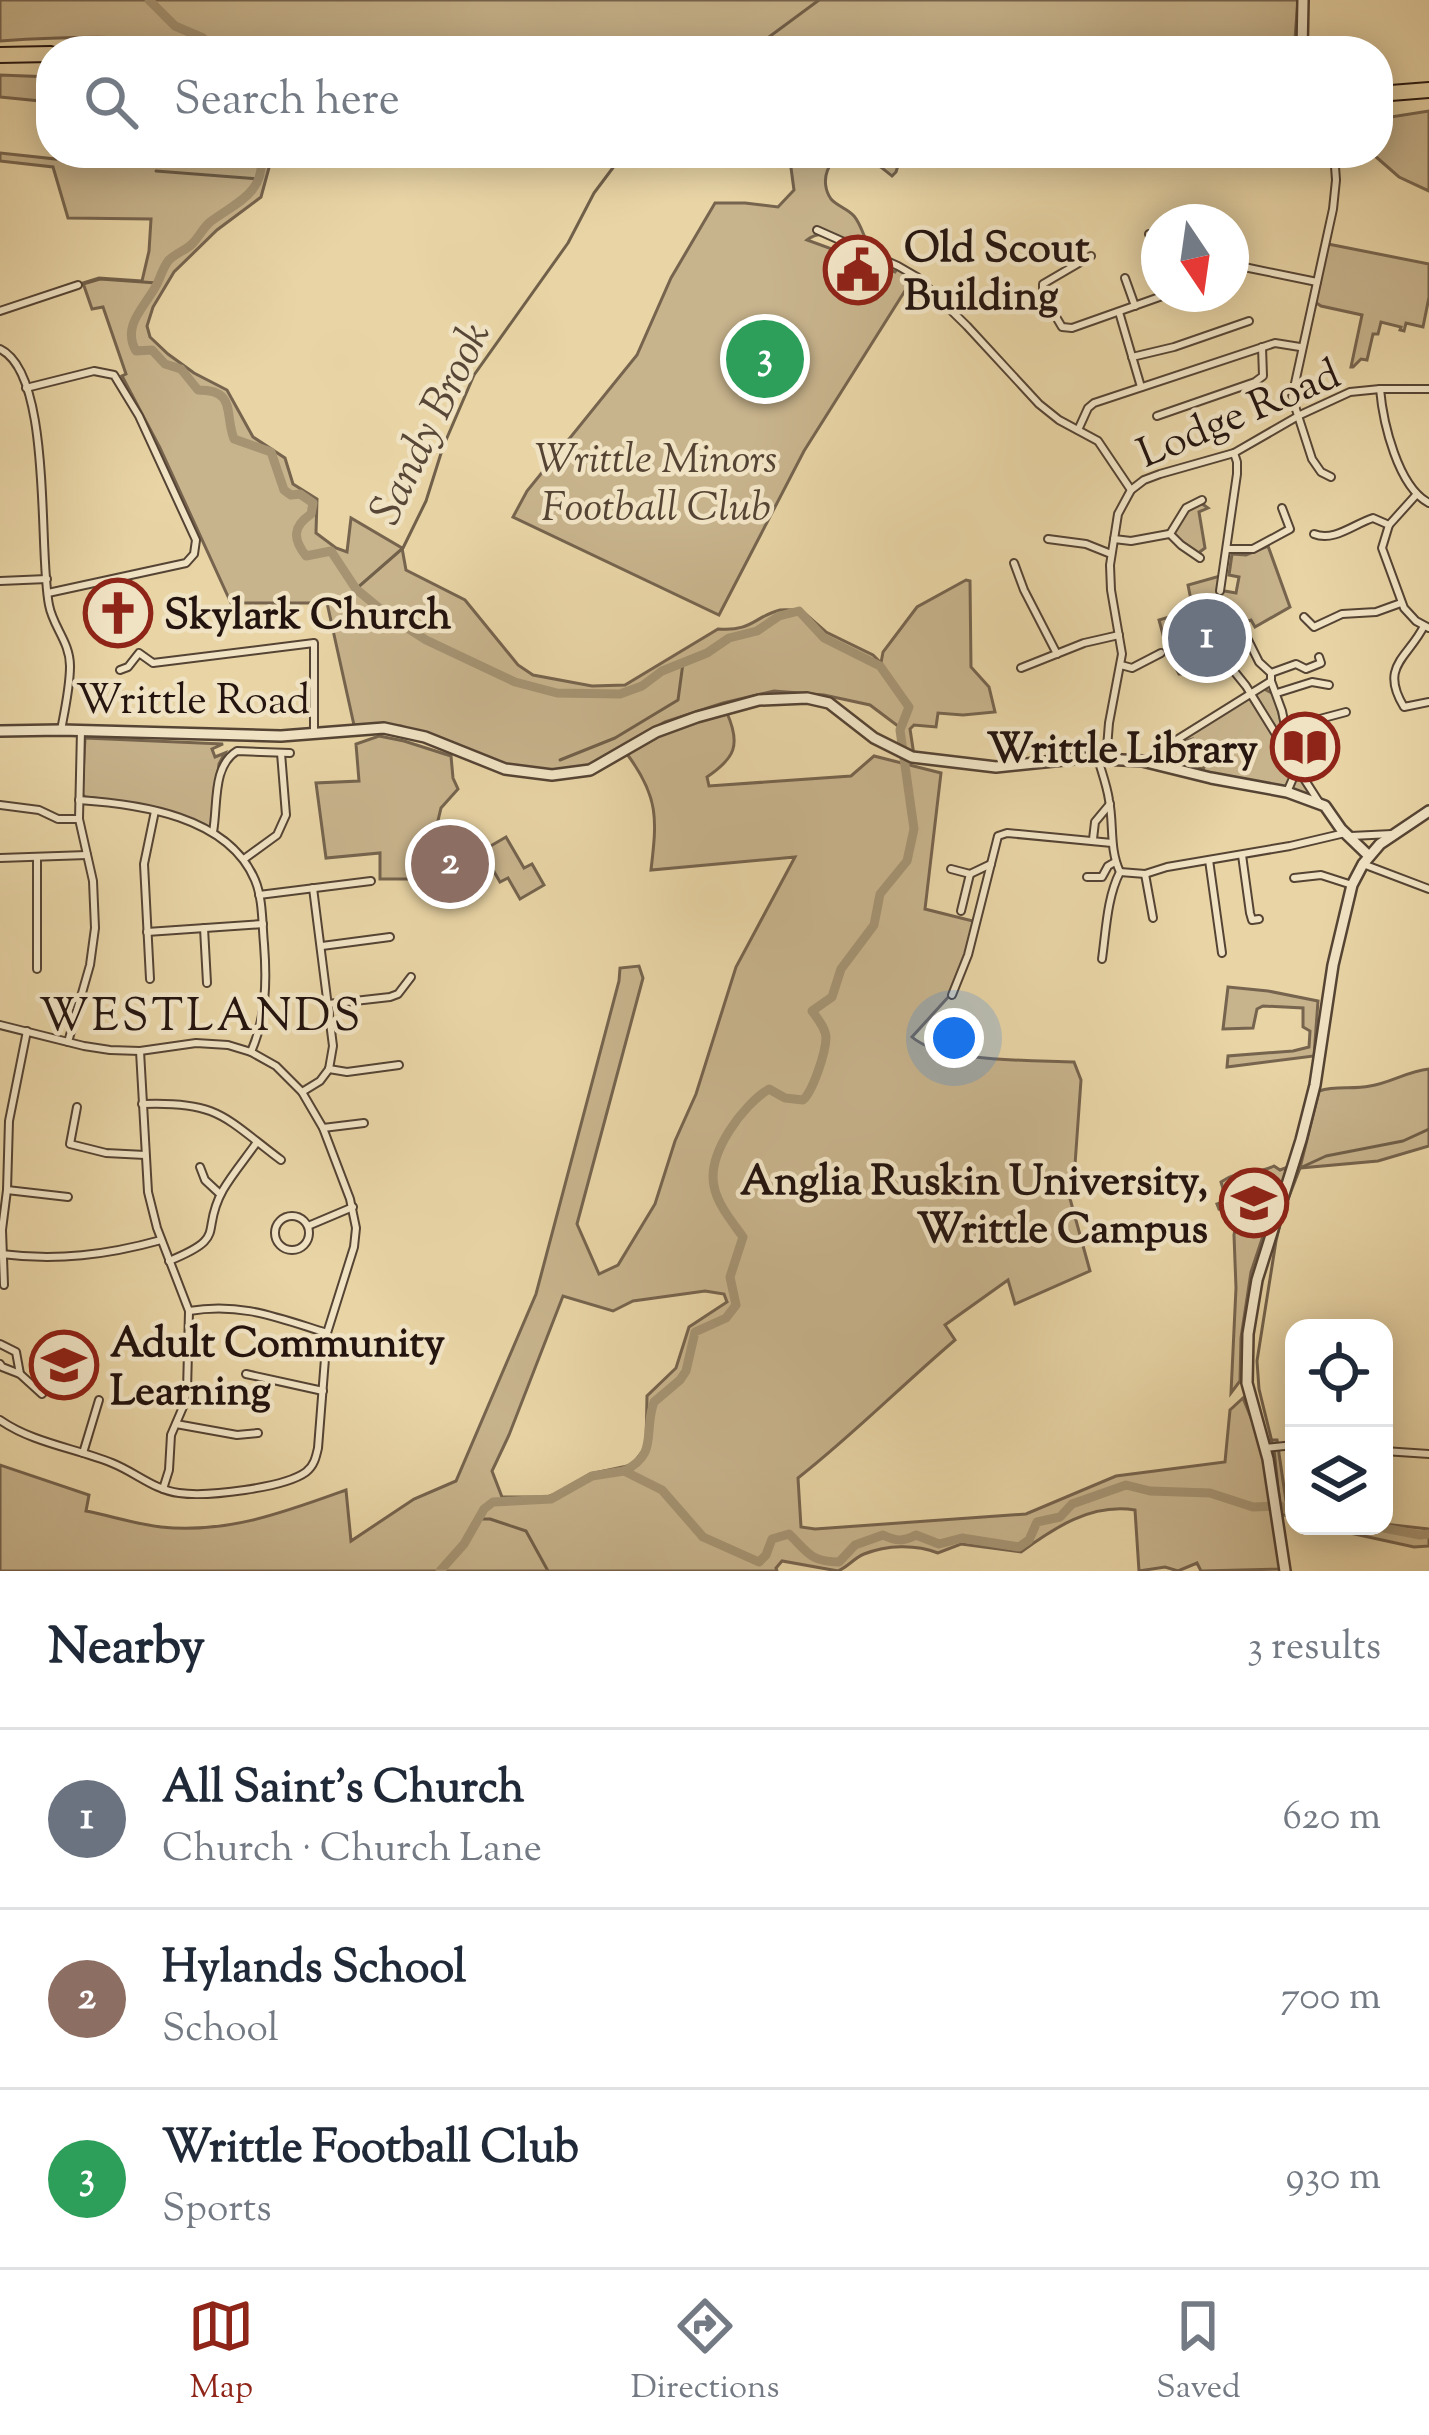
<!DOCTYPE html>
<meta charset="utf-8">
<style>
:root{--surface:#fff;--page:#f6f6f7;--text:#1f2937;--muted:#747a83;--line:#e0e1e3;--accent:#8f2418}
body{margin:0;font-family:"Sorts Mill Goudy",serif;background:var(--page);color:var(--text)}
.controls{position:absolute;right:36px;bottom:36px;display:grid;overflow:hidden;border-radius:24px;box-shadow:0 6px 30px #0003}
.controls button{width:108px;height:108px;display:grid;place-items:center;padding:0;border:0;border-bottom:3px solid var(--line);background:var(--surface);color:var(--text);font:60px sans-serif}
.compass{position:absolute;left:1141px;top:204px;width:108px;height:108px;border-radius:50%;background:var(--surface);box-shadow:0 6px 30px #0003;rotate:167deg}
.you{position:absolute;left:954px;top:1038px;width:42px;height:42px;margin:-30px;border:9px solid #fff;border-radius:50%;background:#1a73e8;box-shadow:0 0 0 18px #1a73e833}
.badge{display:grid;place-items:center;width:78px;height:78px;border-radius:50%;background:var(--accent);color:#fff;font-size:39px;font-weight:700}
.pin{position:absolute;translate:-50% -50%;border:6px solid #fff;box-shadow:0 3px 12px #0006}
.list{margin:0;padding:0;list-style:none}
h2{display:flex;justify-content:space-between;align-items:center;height:156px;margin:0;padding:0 48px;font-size:51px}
h2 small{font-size:39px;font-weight:400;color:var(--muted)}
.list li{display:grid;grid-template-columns:78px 1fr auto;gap:36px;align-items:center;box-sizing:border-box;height:180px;padding:0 48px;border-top:3px solid var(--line)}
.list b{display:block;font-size:45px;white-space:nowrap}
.list p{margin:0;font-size:39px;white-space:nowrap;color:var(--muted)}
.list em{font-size:39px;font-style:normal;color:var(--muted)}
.icon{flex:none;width:66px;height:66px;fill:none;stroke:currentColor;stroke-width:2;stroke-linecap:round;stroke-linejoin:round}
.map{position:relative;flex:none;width:1429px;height:1571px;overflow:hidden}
.search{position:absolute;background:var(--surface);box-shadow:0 6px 30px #0003;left:36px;right:36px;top:36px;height:132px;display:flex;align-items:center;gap:30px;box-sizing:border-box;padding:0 42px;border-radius:48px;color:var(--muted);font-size:45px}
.sheet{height:696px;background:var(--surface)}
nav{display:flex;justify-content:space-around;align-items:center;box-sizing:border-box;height:168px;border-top:3px solid var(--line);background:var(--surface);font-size:33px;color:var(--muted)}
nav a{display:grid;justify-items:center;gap:6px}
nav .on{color:var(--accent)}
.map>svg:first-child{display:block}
</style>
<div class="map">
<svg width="1429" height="1571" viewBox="0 0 1429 1571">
<rect width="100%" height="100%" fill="#e8d4a5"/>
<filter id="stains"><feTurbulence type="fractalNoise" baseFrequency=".00167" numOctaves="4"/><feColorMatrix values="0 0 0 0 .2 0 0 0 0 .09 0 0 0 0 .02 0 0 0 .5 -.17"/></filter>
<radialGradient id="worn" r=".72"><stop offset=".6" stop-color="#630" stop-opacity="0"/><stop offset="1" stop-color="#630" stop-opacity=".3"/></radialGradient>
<g fill="#c7b38c" stroke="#76644e" stroke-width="3" fill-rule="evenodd">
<path d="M 0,0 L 1298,0 L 1294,51 L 208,51 C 175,31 43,38 0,41 Z"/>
<polygon points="0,75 51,77 51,102 0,97"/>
<polygon points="1429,111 1429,191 1399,177 1375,156 1361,153 1378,153 1378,119"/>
<path d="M 0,153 L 56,159 L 57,153 L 273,153 L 261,197 L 217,230 L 174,272 L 153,307 L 147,326 L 150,337 L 168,354 L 194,373 L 227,390 L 253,437 L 285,458 L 293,484 L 317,499 L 316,533 L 336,548 L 347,552 L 351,518 L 402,548 L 406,570 L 465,600 L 518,665 L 533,675 L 592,686 L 625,685 L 718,629 C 752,632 755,616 780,610 C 787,609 795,610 802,611 L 826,632 L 873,655 L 881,663 L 883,652 L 917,607 L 966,580 L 970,581 L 971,667 L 989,687 L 995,712 L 963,715 L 938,713 L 936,727 L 914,725 L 910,729 L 914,755 L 905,752 L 902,729 L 870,705 L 824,695 L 774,691 L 723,703 L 665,722 L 586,767 L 562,772 L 509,767 L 401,726 L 354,725 L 327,603 L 231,603 L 160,448 L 122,376 L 126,374 L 103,307 L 92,309 L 83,283 L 99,278 L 142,281 L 149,251 L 151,219 L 68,218 L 53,167 L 0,161 Z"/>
<path d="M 789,153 L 902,153 L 896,172 L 892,176 C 881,166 864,155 849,155 C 827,156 819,182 831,199 C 837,206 848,209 854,216 C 860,223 863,234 867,242 L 864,250 C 845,242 824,226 807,240 L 895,272 L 897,269 L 913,278 L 804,451 L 719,615 L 513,517 L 527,491 L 637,355 L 671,278 L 715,203 L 745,203 L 778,207 L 794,190 Z"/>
<polygon points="1328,244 1429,264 1429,297 1423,327 1406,323 1404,331 1400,330 1401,327 1381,322 1378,334 1373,334 1367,360 1361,359 1353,367 1351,367 1362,315 1321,306 1315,302"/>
<polygon points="1201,503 1208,508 1199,512 1205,548 1197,554 1174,535 1174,532 1185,512"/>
<path d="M 1268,546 L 1290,607 L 1255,627 L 1251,620 L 1229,627 L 1234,646 C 1219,657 1198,675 1179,674 L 1168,653 L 1159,620 L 1193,610 L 1188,585 L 1220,576 L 1219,590 L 1236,593 L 1239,577 L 1229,575 L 1232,554 L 1246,555 Z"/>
<polygon points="1264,689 1274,694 1288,749 1312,795 1199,771 1194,767 1203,769 1207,762 1203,749 1193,739 1180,743 1181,740"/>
<path d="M 727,713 C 741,745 735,758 707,777 L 709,786 L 851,776 L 874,756 L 941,773 L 925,909 L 977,922 L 951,994 L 912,1037 C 941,1063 1035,1060 1074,1062 L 1081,1080 L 1074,1179 L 1064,1177 L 1090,1271 L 1015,1304 L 1008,1280 L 945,1325 L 955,1340 C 902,1385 853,1435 798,1478 L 801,1527 L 815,1529 L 1026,1514 L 1116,1476 L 1225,1462 L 1230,1410 L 1243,1398 L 1260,1440 L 1277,1440 L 1286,1501 L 1294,1505 L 1294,1518 L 1281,1514 L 1273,1515 L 1280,1569 L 1201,1571 L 1197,1563 L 1178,1571 L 1165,1567 L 1139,1571 L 1135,1510 C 1091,1503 1054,1528 1021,1552 L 961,1544 L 938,1553 C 915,1544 887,1545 864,1554 C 854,1558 848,1567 838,1571 L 782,1561 L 776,1568 L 777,1571 L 0,1571 L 0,1465 L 89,1495 L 86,1511 C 111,1516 136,1524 161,1527 C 227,1534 285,1512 346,1490 L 351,1541 L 414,1499 L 456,1481 L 536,1294 L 619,981 L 620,968 L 639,966 L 643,978 L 577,1224 L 599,1274 L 618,1265 L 655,1204 L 675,1141 L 696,1094 L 736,967 L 795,857 L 651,870 C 657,819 659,797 627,754 L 676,727 ZM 705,1291 L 724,1294 L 727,1302 L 689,1327 L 676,1368 L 647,1396 L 646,1447 L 632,1465 L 590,1474 L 561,1492 L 547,1497 L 502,1497 L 492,1471 L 509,1435 L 563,1296 L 613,1311 L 633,1301 Z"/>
<polygon points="379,736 404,741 451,756 453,778 458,789 441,808 435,833 420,838 420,851 417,854 416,879 380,879 380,853 326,858 316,783 359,781 356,744"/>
<path d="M 85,738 L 223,744 L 212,749 L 215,757 L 225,753 L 219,764 L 212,828 C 166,811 133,802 85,797 L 82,794 Z"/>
<polygon points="506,837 524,868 532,864 544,885 520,899 508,878 500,882 482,851"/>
<polygon points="1228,987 1268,991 1318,1001 1314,1056 1227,1067 1228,1056 1293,1051 1309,1047 1310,1031 1303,1027 1303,1008 1263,1006 1257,1009 1253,1028 1223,1029"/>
<path d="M 1429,1069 L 1429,1146 L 1378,1161 L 1300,1168 L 1319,1091 C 1337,1085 1352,1090 1370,1086 C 1390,1083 1408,1071 1429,1069 Z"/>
<path d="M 1274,1166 L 1280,1170 L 1288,1167 L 1282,1185 L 1278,1190 L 1275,1211 L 1266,1220 L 1233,1224 L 1228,1218 L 1227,1208 L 1219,1209 L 1217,1204 L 1227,1201 L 1221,1182 C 1240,1168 1255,1176 1274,1166 Z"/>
<polygon points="1257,1226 1265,1230 1251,1272 1241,1338 1240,1381 1231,1393 1236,1288 1234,1235 1235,1229"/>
<polygon points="1384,1524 1429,1529 1429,1546 1414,1547 1318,1526 1384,1526"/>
</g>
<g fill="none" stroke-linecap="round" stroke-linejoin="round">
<g stroke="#71604a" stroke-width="3">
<polyline points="750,51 819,0"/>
<polyline points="156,171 259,179"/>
<polyline points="83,284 100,279 157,283"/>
<polyline points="356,589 403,548 426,501 443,447 474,375 568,243 594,193 624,153"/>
<polyline points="560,760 615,738 678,700 683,663"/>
<polyline points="1272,1442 1259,1389 1257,1361 1276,1241 1283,1212 1300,1168 1326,1156 1403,1141 1429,1129"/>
<polyline points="1274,1450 1280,1506"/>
<polyline points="480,1519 490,1519 526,1531 548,1571"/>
</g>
<g stroke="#a59372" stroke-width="9">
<polyline points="149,0 175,26 203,38 215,51"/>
<path d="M 262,153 C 264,195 238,201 210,222 C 203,228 199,237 192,244 C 186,250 176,253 169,260 C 163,267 161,276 157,284 C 146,306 121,325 136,351 L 152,350 L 165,364 L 181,369 L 198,390 C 237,390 224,413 234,439 L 271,452 L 284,490 L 291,495 L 300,494 L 313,503 L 311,514 C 292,527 293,539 306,556 L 331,551 L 356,589 L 390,617 L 426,640 L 515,682 L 557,693 L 620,694 L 642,686 L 662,671 L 707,653 L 729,638 L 757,631 L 779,616 L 799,611 L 824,638 L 880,666 L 909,707 L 900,730 L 914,829 L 907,861 L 880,894 L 874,925 L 841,969 L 832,997 L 812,1011 C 817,1018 825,1027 826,1037 C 826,1052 813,1091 803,1100 L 785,1098 L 769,1089 C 743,1105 707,1153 714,1186 C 717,1204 733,1223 743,1237 L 730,1277 L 736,1305 L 726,1318 L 695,1332 L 686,1371 L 680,1380 L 654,1402 C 643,1432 659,1454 624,1471"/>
<polyline points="1374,1526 1420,1535 1429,1534"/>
<path d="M 440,1571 L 464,1544 L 484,1509 L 493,1502 L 551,1499 L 592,1476 L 624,1471 L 662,1490 L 703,1537 L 759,1562 L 766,1555 L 772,1539 L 789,1534 C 808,1552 810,1562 839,1562 L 855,1545 L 883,1535 C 896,1541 903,1542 916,1535 L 939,1544 L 962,1538 L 1019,1547 L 1029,1540 L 1037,1522 L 1060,1517 L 1072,1504 L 1126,1485 L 1150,1491 L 1210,1493 L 1253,1507 L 1280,1506 L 1294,1512"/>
</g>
<defs>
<g id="minor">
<polyline points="817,230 898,266 917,277 967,326 1039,404 1059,420 1098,441 1131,490"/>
<polyline points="1149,234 1159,251"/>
<polyline points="1091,256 1043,284 1043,295 1062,327 1072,328 1168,294"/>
<polyline points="1231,272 1244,267 1317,282"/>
<polyline points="1125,278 1135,306"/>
<polyline points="0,311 78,285"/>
<polyline points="1119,312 1141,387"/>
<path d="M 0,349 C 53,374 38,551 49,605 C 53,627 70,642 70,666 C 70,687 65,709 61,730"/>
<polyline points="1132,357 1174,347 1249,321"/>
<polyline points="26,388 94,371 114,375 139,416 196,540 194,554 186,563 48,593"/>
<path d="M 1380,389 C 1383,423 1398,487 1429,503"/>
<polyline points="1157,416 1255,382 1263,376 1262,347"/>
<polyline points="1078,430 1088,408 1094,403 1275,343 1300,347"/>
<polyline points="1331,477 1321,472 1312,459 1292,397 1333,209 1336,180 1334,153"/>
<polyline points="1416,495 1389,525 1382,548 1404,608 1416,621 1429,628"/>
<path d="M 1314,534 C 1334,542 1354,524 1373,518 L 1389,525"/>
<polyline points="1048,539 1086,544 1111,554"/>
<polyline points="1114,539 1131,541 1169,534"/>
<polyline points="1228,549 1253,549 1290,529 1282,508"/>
<polyline points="1200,558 1181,545 1170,534 1186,508 1202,500"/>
<polyline points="1014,563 1024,590 1057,654"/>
<polyline points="0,581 47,579"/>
<polyline points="1220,591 1237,474 1237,462 1234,453"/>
<polyline points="1304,617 1314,627 1342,614 1376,612 1401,603"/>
<path d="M 1424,626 C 1408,658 1379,666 1404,707 L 1429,702"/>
<polyline points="1247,638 1259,662 1271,673"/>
<polyline points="1221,655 1246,686 1290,757"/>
<polyline points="1121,665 1132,668 1161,653"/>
<polyline points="1021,668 1084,643 1119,635"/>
<polyline points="120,670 128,667 139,653 153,663 314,643 314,734"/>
<polyline points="1271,681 1282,711 1292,760 1319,802"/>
<polyline points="1277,693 1312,682 1329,685"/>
<polyline points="1286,728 1346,712"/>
<path d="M 1098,759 C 1102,773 1107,786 1109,800 C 1114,824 1109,849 1120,872"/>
<polyline points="1106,760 1109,723 1122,654 1111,590 1110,565 1118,514 1131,490 1144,480 1160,474 1234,453 1300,415 1350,392 1380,389 1429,389"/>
<polyline points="1150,763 1162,749 1271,681 1271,673 1296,664 1306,669 1321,663 1319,657"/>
<polyline points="1287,792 1297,769"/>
<path d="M 79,800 C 139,804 228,816 255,880 C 263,899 262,923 264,944 C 267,982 266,1017 251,1052"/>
<polyline points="0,805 39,810 58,819 79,819"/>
<path d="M 213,832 C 218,805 212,766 237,751 L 290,753"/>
<polyline points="1351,836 1392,834"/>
<polyline points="1093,839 1095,822 1110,804"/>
<polyline points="1242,855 1250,913 1252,920 1259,919"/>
<polyline points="0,858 87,855"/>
<polyline points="244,859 277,835 286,815 281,753"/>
<polyline points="1209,860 1222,953"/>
<polyline points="1363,864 1429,889"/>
<polyline points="951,869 970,874 991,864"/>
<polyline points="1120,872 1145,874 1167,867 1290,846 1345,833"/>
<polyline points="1145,874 1153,918"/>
<polyline points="1087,877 1102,877 1108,866 1115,862"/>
<polyline points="1294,878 1321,875 1352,885"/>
<polyline points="313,888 333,1046 329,1069"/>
<polyline points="259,895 371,881"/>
<polyline points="961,911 970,874"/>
<polyline points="204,928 207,983"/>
<polyline points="147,932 263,924"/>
<polyline points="322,946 390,937"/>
<path d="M 1102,959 C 1106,931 1107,897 1120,872"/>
<polyline points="37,969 37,858"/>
<polyline points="150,979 144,864 155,811"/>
<polyline points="952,995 968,955 998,836 1007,833 1112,843"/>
<polyline points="328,1004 390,997 398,994 411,977"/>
<path d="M 0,1025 L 84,1046 L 110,1050 L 140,1051 L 196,1043 L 228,1045 L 251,1052 L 276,1066 L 302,1092 L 323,1128 L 350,1199 L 356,1228 L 354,1247 L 327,1333 L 318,1448 C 316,1457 314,1466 306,1472 C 284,1488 207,1497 179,1493 C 154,1490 135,1472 112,1463 C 75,1448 33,1443 0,1420"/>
<polyline points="68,1042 90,965 95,928 93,881 79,819 81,730"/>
<polyline points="140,1051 148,1192 157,1228 189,1311 187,1391 183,1407 171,1435 169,1470 163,1489"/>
<polyline points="329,1069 347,1072 399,1065"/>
<polyline points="302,1092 320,1081 329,1069"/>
<path d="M 142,1104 C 218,1101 224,1117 281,1160"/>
<polyline points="77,1107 70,1144 106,1153 145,1155"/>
<polyline points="323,1128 364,1123"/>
<polyline points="200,1167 205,1180 220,1194"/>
<polyline points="7,1190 68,1197"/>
<circle cx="292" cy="1233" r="17"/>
<polyline points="308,1226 353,1207"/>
<path d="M 1,1254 C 57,1261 107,1255 161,1240"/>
<path d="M 169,1261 C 230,1236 199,1233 223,1190 C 233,1173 246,1158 257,1142"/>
<polyline points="4,1285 2,1230 7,1190 9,1121 27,1031"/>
<path d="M 189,1311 C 241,1302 278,1318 327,1333"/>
<polyline points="0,1344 16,1352 20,1374"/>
<polyline points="0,1364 2,1367 20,1374 42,1394 50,1385"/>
<polyline points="246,1374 323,1391"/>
<polyline points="176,1424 237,1435 258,1433"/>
<polyline points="1265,1448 1294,1445"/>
<polyline points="1384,1451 1429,1454"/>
<polyline points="83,1453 99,1400"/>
</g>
<g id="tertiary">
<polyline points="1302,51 1303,0"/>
<polyline points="0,731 61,730 281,736 384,728 425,737 505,769 552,775 590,770 656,732 697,717 759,700 807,698 829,703 874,738 912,757 996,767 1083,758 1142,761 1211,778 1287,792 1325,806 1341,829 1369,856"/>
<polyline points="1285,1571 1268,1459 1247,1383 1248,1334 1257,1280 1301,1140 1315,1085 1333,965 1352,885 1363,864 1380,844 1429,811"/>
</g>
<g id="trunk">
<polyline points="0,55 51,54"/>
<polyline points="1378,94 1429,90"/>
</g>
</defs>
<use href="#minor" stroke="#554434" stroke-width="10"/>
<use href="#tertiary" stroke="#554434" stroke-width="14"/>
<use href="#trunk" stroke="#24140f" stroke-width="18"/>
<use href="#minor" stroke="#f0e3c4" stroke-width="6"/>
<use href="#tertiary" stroke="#f0e3c4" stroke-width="9"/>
<use href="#trunk" stroke="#e8d4a5" stroke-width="14"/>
</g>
<defs>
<symbol id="civic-ring" viewBox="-11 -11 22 22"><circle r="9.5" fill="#f0e3c4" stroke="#8f2418" stroke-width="1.5"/><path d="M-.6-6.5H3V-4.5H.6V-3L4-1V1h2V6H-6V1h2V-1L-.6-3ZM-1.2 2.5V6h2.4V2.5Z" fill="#8f2418"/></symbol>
<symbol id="church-ring" viewBox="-11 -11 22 22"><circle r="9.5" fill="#f0e3c4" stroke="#8f2418" stroke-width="1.5"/><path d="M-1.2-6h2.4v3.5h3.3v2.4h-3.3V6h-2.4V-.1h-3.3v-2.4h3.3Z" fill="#8f2418"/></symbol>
<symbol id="library-ring" viewBox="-11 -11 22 22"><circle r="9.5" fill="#f0e3c4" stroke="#8f2418" stroke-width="1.5"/><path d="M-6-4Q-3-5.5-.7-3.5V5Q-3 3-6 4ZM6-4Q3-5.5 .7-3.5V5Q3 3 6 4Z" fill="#8f2418"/></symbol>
<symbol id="university-ring" viewBox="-11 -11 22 22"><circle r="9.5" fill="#f0e3c4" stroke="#8f2418" stroke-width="1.5"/><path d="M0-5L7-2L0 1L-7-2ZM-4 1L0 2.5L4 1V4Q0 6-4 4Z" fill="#8f2418"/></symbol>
</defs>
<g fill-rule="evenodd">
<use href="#civic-ring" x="820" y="232" width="76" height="76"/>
<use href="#church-ring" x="80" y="575" width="76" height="76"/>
<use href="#library-ring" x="1267" y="709" width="76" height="76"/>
<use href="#university-ring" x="1216" y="1165" width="76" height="76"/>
<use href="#university-ring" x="26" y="1327" width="76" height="76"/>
</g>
<g text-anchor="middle" stroke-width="9" stroke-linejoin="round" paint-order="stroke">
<g font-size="42" font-weight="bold" fill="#24140f" stroke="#f0e3c4" text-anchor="start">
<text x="904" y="261">Old Scout<tspan x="904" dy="48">Building</tspan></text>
<text x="164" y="628">Skylark Church</text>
<text x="1258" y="762" text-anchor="end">Writtle Library</text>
<text x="1208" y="1194" text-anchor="end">Anglia Ruskin University,<tspan x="1208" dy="48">Writtle Campus</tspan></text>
<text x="110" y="1356">Adult Community<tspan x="110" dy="48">Learning</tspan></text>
</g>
<g font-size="42" fill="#24140f" stroke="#f0e3c4">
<text transform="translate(1238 412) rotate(-23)" y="15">Lodge Road</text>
<text x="193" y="713">Writtle Road</text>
</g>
<g font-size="42" font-style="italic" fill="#554434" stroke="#f0e3c4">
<text x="656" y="472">Writtle Minors<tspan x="656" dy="48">Football Club</tspan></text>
</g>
<g font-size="45" font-style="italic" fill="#584737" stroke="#f0e3c4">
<text transform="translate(428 422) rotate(-64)" y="16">Sandy Brook</text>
</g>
<g font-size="45" letter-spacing="3" fill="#24140f" stroke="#f0e3c4">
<text x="201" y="1030">WESTLANDS</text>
</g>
</g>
<rect width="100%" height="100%" filter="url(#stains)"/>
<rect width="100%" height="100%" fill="url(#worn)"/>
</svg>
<div class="controls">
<button><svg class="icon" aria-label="locate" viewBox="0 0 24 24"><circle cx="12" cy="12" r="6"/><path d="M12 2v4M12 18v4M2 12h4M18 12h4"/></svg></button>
<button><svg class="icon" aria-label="layers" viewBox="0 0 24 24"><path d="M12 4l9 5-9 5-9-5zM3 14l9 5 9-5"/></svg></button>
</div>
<svg class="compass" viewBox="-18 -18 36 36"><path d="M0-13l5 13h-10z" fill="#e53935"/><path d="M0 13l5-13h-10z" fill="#747a83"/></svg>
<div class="you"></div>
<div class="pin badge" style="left:1207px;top:638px;background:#6b7280">1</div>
<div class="pin badge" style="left:450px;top:864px;background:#8d6e63">2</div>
<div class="pin badge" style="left:765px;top:359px;background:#2e9e5b">3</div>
<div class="search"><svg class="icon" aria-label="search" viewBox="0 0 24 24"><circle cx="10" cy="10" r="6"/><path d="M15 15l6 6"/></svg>Search here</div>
</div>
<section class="sheet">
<h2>Nearby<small>3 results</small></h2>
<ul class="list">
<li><span class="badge" style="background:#6b7280">1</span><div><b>All Saint's Church</b><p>Church · Church Lane</p></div><em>620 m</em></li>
<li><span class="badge" style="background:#8d6e63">2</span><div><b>Hylands School</b><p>School</p></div><em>700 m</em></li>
<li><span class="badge" style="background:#2e9e5b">3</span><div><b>Writtle Football Club</b><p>Sports</p></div><em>930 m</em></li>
</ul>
</section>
<nav>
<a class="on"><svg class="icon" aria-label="map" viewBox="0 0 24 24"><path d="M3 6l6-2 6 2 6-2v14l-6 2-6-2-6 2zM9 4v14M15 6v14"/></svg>Map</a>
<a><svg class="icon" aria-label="directions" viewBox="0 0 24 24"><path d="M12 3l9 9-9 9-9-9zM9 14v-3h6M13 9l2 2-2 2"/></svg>Directions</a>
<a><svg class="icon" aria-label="saved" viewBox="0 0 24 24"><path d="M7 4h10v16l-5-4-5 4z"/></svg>Saved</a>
</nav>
